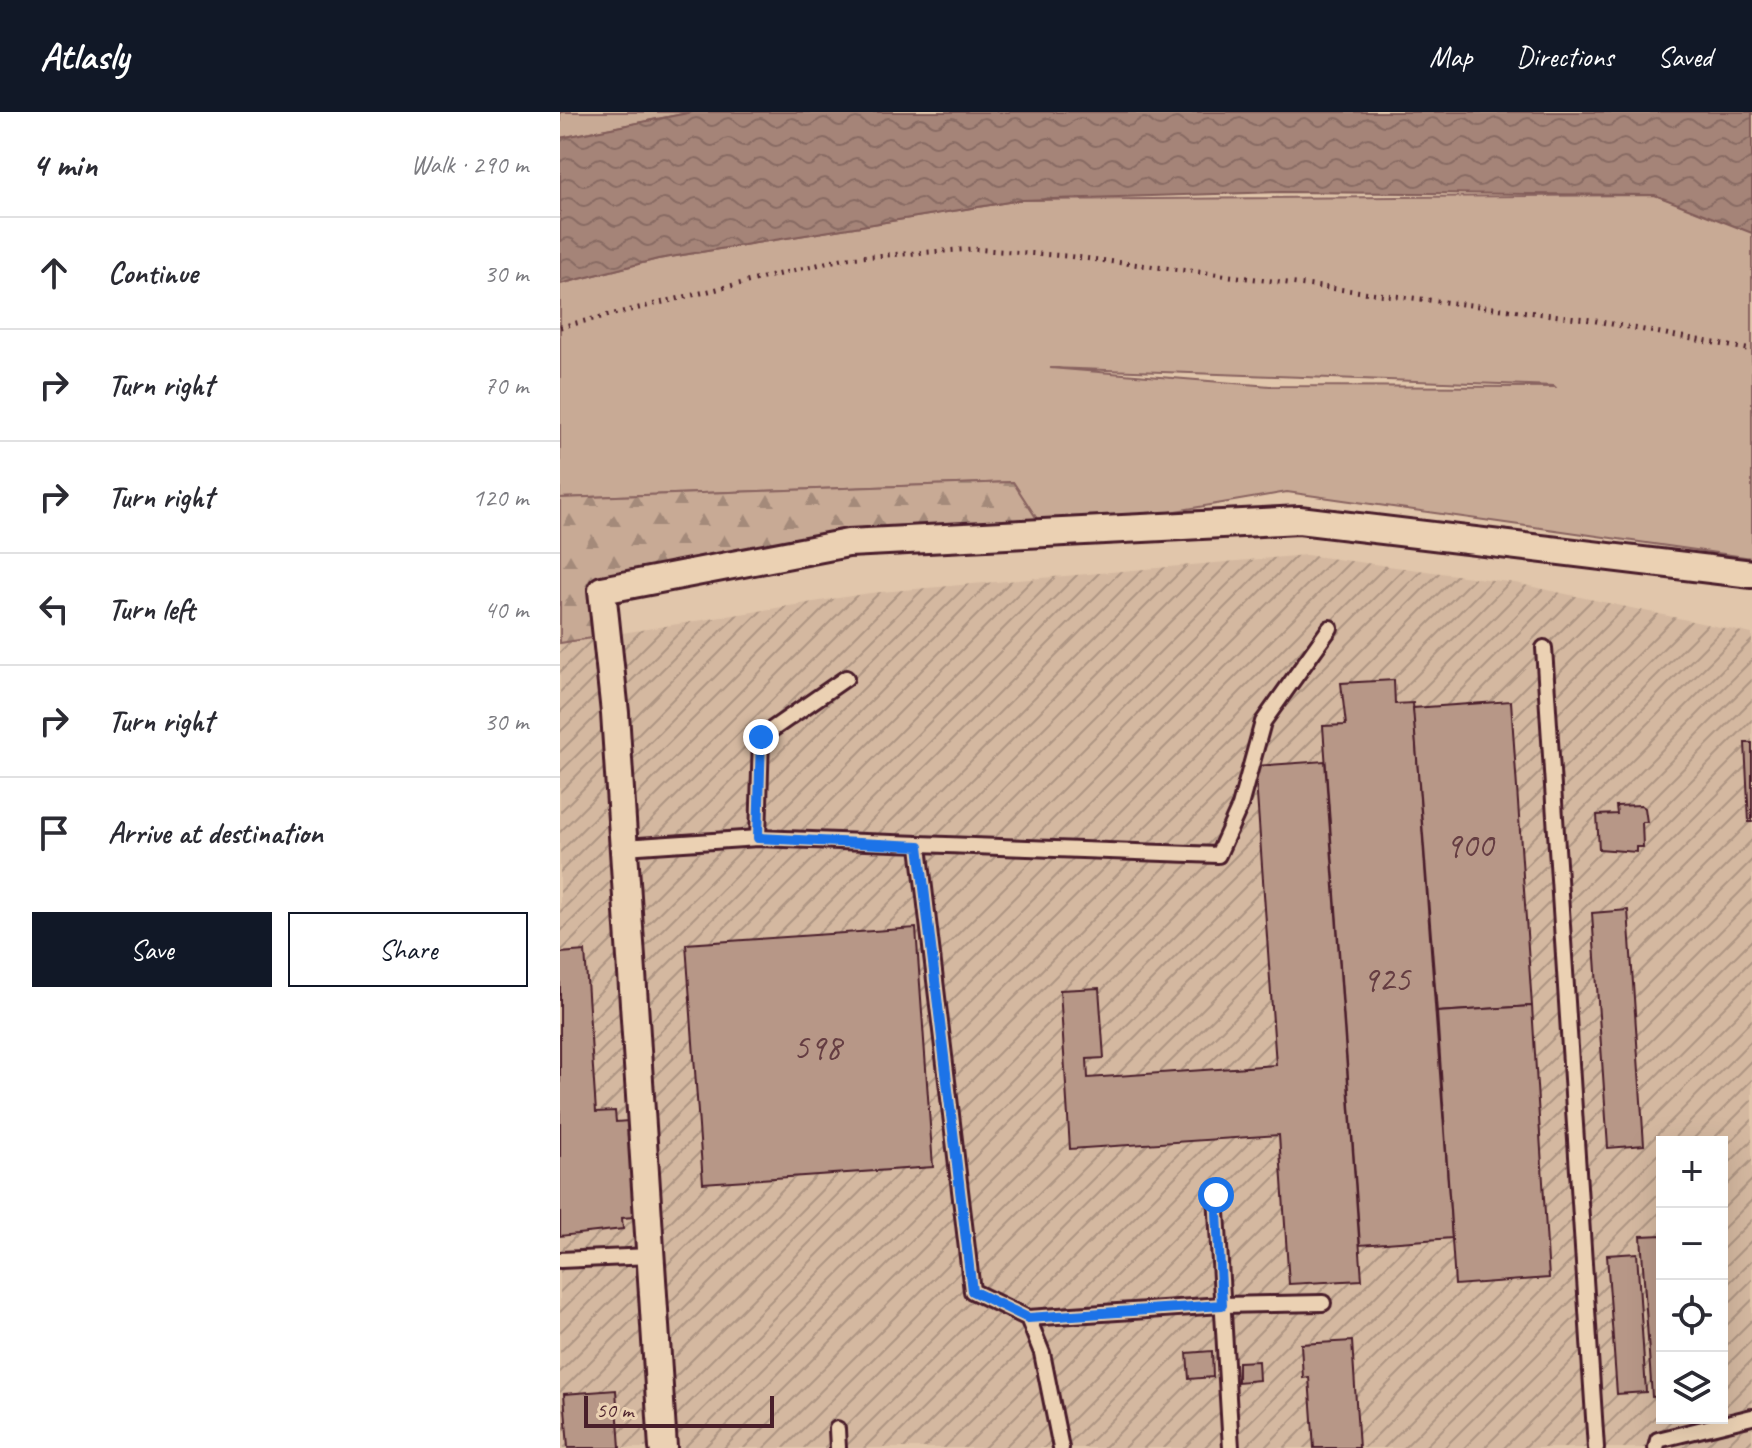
<!DOCTYPE html>
<meta charset="utf-8">
<style>
:root{--surface:#fff;--page:#f2f2f3;--text:#2b2b33;--muted:#7c7c81;--line:#e1e1e2;--accent:#111827}
body{margin:0;font-family:Caveat,sans-serif;background:var(--page);color:var(--text)}
.controls{position:absolute;right:24px;bottom:24px;display:grid;overflow:hidden;border-radius:0px;box-shadow:0 8px 32px #0002}
.controls button{width:72px;height:72px;display:grid;place-items:center;padding:0;border:0;border-bottom:2px solid var(--line);background:var(--surface);color:var(--text);font:40px sans-serif}
.scale{position:absolute;left:24px;bottom:20px;width:190px;box-sizing:border-box;padding-left:8px;border:4px solid #4a1f2b;border-top:0;font-size:22px;line-height:28px;white-space:nowrap;color:#4a1f2b;-webkit-text-stroke:6px #ebd1b3;paint-order:stroke}
.stop{position:absolute;width:24px;height:24px;margin:-18px;border:6px solid #1a73e8;border-radius:50%;background:#fff}
.stop.end{background:#1a73e8;border-color:#fff;box-shadow:0 2px 8px #0008}
.list{margin:0;padding:0;list-style:none}
h2{display:flex;justify-content:space-between;align-items:center;height:104px;margin:0;padding:0 32px;font-size:34px}
h2 small{font-size:26px;font-weight:400;color:var(--muted)}
.list li{display:grid;grid-template-columns:52px 1fr auto;gap:24px;align-items:center;box-sizing:border-box;height:112px;padding:0 32px;border-top:2px solid var(--line)}
.list b{display:block;font-size:30px;white-space:nowrap}
.list em{font-size:26px;font-style:normal;color:var(--muted)}
.actions{display:flex;gap:16px;padding:24px 32px}
.actions a{flex:1;padding:18px 0;border:2px solid var(--accent);border-radius:0px;text-align:center;font-size:28px;color:var(--accent)}
.actions .main{background:var(--accent);color:#fff}
.icon{flex:none;width:44px;height:44px;fill:none;stroke:currentColor;stroke-width:2;stroke-linecap:round;stroke-linejoin:round}
.map{position:relative;flex:none;width:1192px;height:1336px;overflow:hidden}
header{display:flex;align-items:center;gap:48px;box-sizing:border-box;height:112px;padding:0 40px;background:var(--accent);color:#fff}
header strong{font-size:38px}
nav{display:flex;gap:44px;margin-inline-start:auto;font-size:28px}
main{display:flex}
aside{flex:1;background:var(--surface)}
.map>svg:first-child{display:block}
</style>
<header>
<strong>Atlasly</strong>
<nav><a>Map</a><a>Directions</a><a>Saved</a></nav>
</header>
<main>
<aside>
<h2>4 min<small>Walk · 290 m</small></h2>
<ul class="list">
<li><svg class="icon" aria-label="ahead" viewBox="0 0 24 24"><path d="M12 20V5M6 11l6-6 6 6"/></svg><div><b>Continue</b></div><em>30 m</em></li>
<li><svg class="icon" aria-label="right" viewBox="0 0 24 24"><path d="M7 20v-9h11M14 6l5 5-5 5"/></svg><div><b>Turn right</b></div><em>70 m</em></li>
<li><svg class="icon" aria-label="right" viewBox="0 0 24 24"><path d="M7 20v-9h11M14 6l5 5-5 5"/></svg><div><b>Turn right</b></div><em>120 m</em></li>
<li><svg class="icon" aria-label="left" viewBox="0 0 24 24"><path d="M17 20v-9H6M10 6l-5 5 5 5"/></svg><div><b>Turn left</b></div><em>40 m</em></li>
<li><svg class="icon" aria-label="right" viewBox="0 0 24 24"><path d="M7 20v-9h11M14 6l5 5-5 5"/></svg><div><b>Turn right</b></div><em>30 m</em></li>
<li><svg class="icon" aria-label="arrive" viewBox="0 0 24 24"><path d="M6 21V4h12l-3 4 3 4H6"/></svg><div><b>Arrive at destination</b></div></li>
</ul>
<div class="actions"><a class="main">Save</a><a>Share</a></div>
</aside>
<div class="map">
<svg width="1192" height="1336" viewBox="0 0 1192 1336">
<defs>
<pattern id="industrial-furrows" width="10" height="10" patternUnits="userSpaceOnUse" patternTransform="scale(2)"><rect width="10" height="10" fill="#d4b8a0"/><path d="M-1 1l2-2M0 10L10 0M9 11l2-2" fill="none" stroke="#ae9583"/></pattern>
<pattern id="forest-firs" width="22" height="20" patternUnits="userSpaceOnUse" patternTransform="scale(2)"><rect width="22" height="20" fill="#c8aa95"/><path d="M5 1l3.5 6h-7zM16 11l3.5 6h-7z" fill="#a48a7a"/></pattern>
<pattern id="water-waves" width="16" height="10" patternUnits="userSpaceOnUse" patternTransform="scale(2)"><rect width="16" height="10" fill="#a58478"/><path d="M0 5q4-4 8 0t8 0" fill="none" stroke="#886b63"/></pattern>
</defs>
<rect width="100%" height="100%" fill="#e1c6ab"/>
<filter id="ink" filterUnits="userSpaceOnUse"><feTurbulence type="fractalNoise" baseFrequency=".0125" numOctaves="2"/><feDisplacementMap in="SourceGraphic" scale="16" xChannelSelector="R" yChannelSelector="G"/><feConvolveMatrix kernelMatrix="1 2 1 2 8 2 1 2 1" color-interpolation-filters="sRGB"/></filter>
<g filter="url(#ink)">
<path fill="url(#industrial-furrows)" fill-rule="evenodd" d="M 746,443 L 955,471 L 1192,522 L 1192,1336 L 0,1336 L 0,531 L 310,481 ZM 1102,1030 L 1162,1030 L 1162,1306 L 1102,1306 Z"/>
<g fill="#c8aa95" stroke="#896460" stroke-width="2" fill-rule="evenodd">
<polygon points="0,0 133,0 0,26"/>
<path d="M 1095,83 L 1192,118 L 1192,446 L 727,380 L 486,421 L 453,370 L 0,386 L 0,172 L 98,147 L 461,88 ZM 490,256 L 994,274 L 995,275 L 710,274 Z"/>
</g>
<polygon fill="url(#forest-firs)" stroke="#896460" stroke-width="2" points="453,370 486,421 288,431 42,478 45,524 0,531 0,386"/>
<polygon fill="url(#water-waves)" stroke="#815c59" stroke-width="2" points="133,0 1192,0 1192,121 1095,83 721,80 461,88 98,147 0,172 0,26"/>
<g fill="#b79787" stroke="#4a1f2b" stroke-width="2">
<polygon points="834,568 835,592 853,591 892,1126 800,1133 763,614 786,613 781,571"/>
<polygon points="951,589 972,894 877,900 853,596"/>
<polygon points="1185,631 1192,631 1192,710 1189,710"/>
<polygon points="765,649 802,1168 729,1172 719,1023 510,1037 500,878 539,876 544,946 527,947 528,966 716,953 695,654"/>
<polygon points="1081,693 1085,696 1087,710 1082,710 1083,735 1076,735 1076,740 1039,737 1037,703 1057,702 1056,694"/>
<polygon points="1068,798 1084,1033 1048,1036 1032,801"/>
<polygon points="356,816 373,1055 143,1071 126,832"/>
<polygon points="25,839 36,1000 55,999 56,1010 68,1009 74,1105 62,1106 63,1117 0,1124 0,841"/>
<polygon points="972,894 989,1166 895,1173 877,900"/>
<polygon points="1102,1123 1102,1284 1092,1285 1081,1124"/>
<polygon points="1077,1141 1086,1280 1057,1282 1047,1143"/>
<polygon points="792,1229 799,1336 754,1336 749,1265 743,1266 741,1232"/>
<polygon points="652,1239 653,1265 629,1267 627,1241"/>
<polygon points="698,1249 699,1268 678,1270 678,1250"/>
<polygon points="56,1278 60,1336 8,1336 4,1282"/>
</g>
<g fill="none" stroke-linecap="round" stroke-linejoin="round">
<defs>
<g id="lane">
<polyline points="984,536 1036,1336"/>
<polyline points="198,726 201,625 286,566"/>
<polyline points="359,734 412,1179 468,1206 482,1241 501,1336"/>
<polyline points="64,735 198,726 658,743 680,694 703,610 770,516"/>
<polyline points="656,1083 671,1336"/>
<polyline points="0,1148 90,1144"/>
<polyline points="468,1206 662,1193 763,1191"/>
<polyline points="277,1317 278,1336"/>
<polyline points="1096,1336 1098,1328 1192,1305"/>
</g>
<polyline id="street" points="103,1336 55,601 42,478 288,431 739,408 1192,462"/>
</defs>
<use href="#lane" stroke="#4a1f2b" stroke-width="20"/>
<use href="#street" stroke="#4a1f2b" stroke-width="32"/>
<polyline stroke="#4a1f2b" stroke-width="5" stroke-dasharray="2 6" stroke-linecap="butt" points="0,215 286,146 412,137 506,144 1025,207 1192,238"/>
<use href="#lane" stroke="#ebd1b3" stroke-width="14"/>
<use href="#street" stroke="#ebd1b3" stroke-width="26"/>
</g>
</g>
<g fill="none" stroke-linecap="round" stroke-linejoin="round" filter="url(#ink)">
<polyline stroke="#1a73e8" stroke-width="10" points="201,625 198,726 359,734 412,1179 468,1206 662,1193 656,1083"/>
</g>
<g text-anchor="middle" stroke-width="6" stroke-linejoin="round" paint-order="stroke">
<g font-size="36" fill="#653d42">
<text x="909" y="745">900</text>
<text x="826" y="879">925</text>
<text x="257" y="947">598</text>
</g>
</g>
</svg>
<div class="controls">
<button>+</button>
<button>−</button>
<button><svg class="icon" aria-label="locate" viewBox="0 0 24 24"><circle cx="12" cy="12" r="6"/><path d="M12 2v4M12 18v4M2 12h4M18 12h4"/></svg></button>
<button><svg class="icon" aria-label="layers" viewBox="0 0 24 24"><path d="M12 4l9 5-9 5-9-5zM3 14l9 5 9-5"/></svg></button>
</div>
<div class="scale">50 m</div>
<div class="stop" style="left:656px;top:1083px"></div>
<div class="stop end" style="left:201px;top:625px"></div>
</div>
</main>
